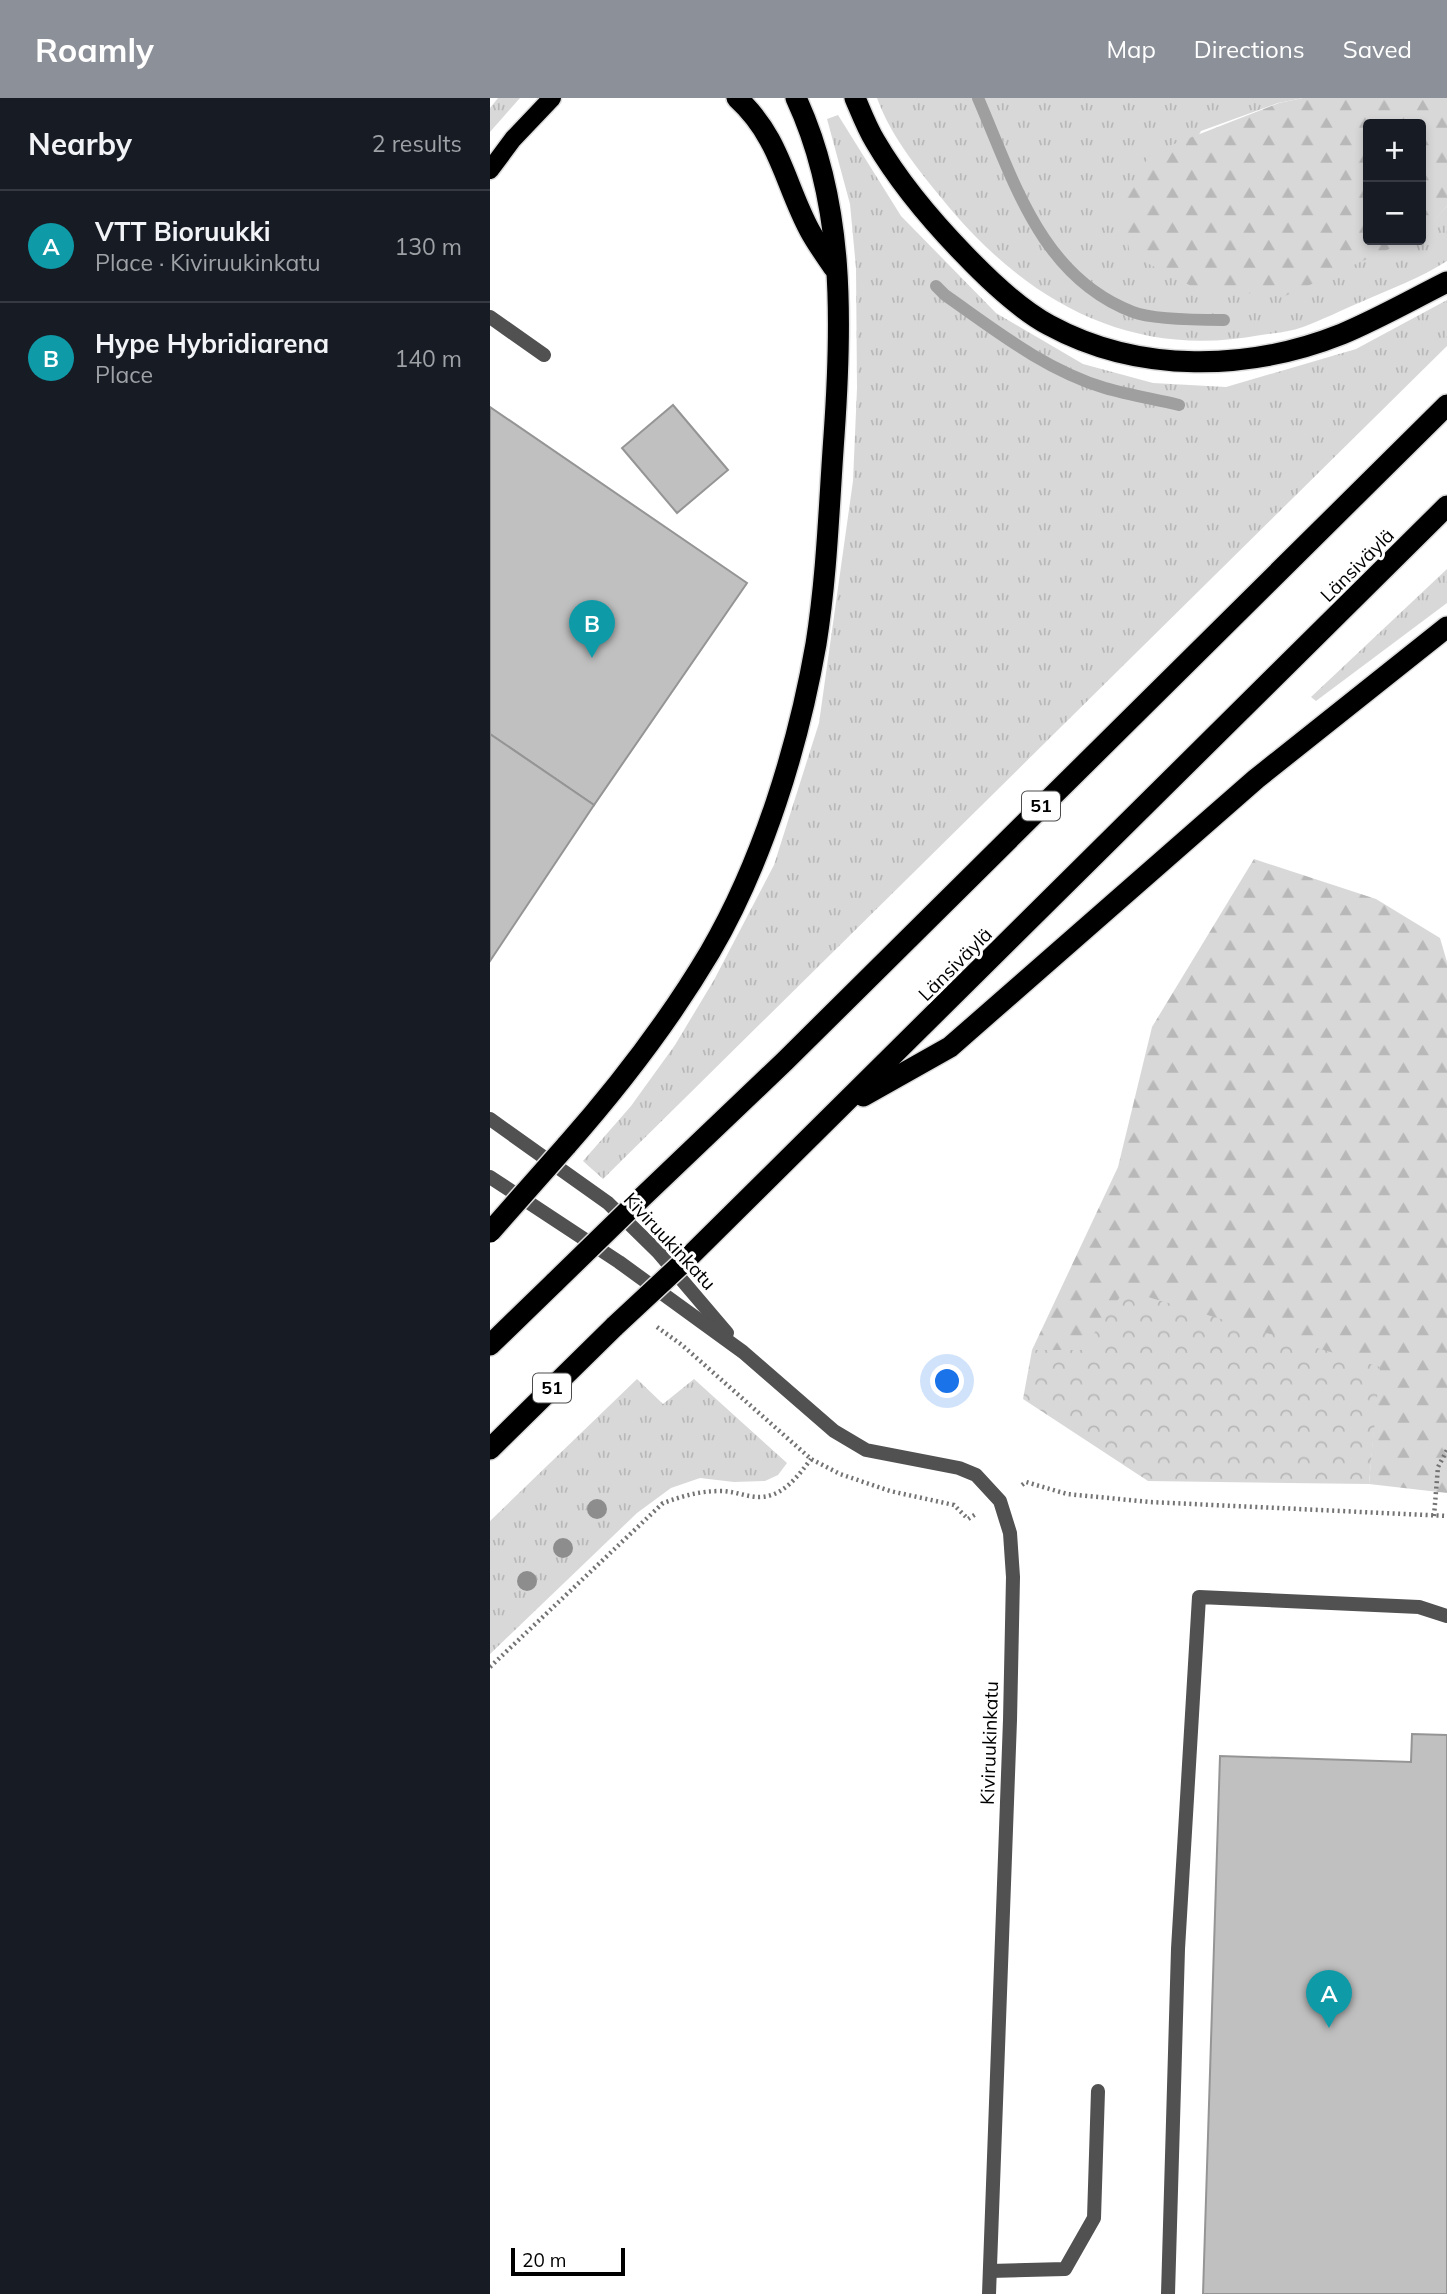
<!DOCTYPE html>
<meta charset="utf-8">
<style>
:root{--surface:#171b24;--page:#20242c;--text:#f1f3f6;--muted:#9ea1a6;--line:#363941;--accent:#8c9099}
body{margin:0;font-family:Mulish,sans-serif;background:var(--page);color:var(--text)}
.controls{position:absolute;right:21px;top:21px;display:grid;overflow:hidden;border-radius:7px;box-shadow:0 4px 10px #0003}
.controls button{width:63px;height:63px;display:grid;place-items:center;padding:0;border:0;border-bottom:2px solid var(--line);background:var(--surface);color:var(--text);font:35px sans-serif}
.scale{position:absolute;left:21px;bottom:18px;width:114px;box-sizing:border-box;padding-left:7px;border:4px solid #000;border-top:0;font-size:19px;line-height:24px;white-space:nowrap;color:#000;-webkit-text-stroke:5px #fff;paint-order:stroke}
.you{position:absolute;left:458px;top:1284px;width:24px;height:24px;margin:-18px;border:5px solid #fff;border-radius:50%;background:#1a73e8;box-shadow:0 0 0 10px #1a73e833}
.badge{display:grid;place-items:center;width:46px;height:46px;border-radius:50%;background:var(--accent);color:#fff;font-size:23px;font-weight:700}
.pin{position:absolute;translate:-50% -58px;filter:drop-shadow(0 2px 4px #0008)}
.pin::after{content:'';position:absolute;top:37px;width:24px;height:21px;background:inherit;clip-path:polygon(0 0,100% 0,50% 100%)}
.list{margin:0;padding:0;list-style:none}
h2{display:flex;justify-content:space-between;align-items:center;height:91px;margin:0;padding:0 28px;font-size:30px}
h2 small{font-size:23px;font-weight:400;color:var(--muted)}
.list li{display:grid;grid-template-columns:46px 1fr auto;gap:21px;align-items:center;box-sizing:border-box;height:112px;padding:0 28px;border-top:2px solid var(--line)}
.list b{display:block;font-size:26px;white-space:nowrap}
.list p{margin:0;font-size:23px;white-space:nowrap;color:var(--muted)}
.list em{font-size:23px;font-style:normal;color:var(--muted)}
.map{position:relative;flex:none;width:957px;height:2196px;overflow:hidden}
header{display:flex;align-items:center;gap:42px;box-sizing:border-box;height:98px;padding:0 35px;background:var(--accent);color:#fff}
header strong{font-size:33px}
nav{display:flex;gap:38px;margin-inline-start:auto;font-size:24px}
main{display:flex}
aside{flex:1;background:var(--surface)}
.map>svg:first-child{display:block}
</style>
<header>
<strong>Roamly</strong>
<nav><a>Map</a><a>Directions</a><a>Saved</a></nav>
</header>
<main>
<aside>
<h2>Nearby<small>2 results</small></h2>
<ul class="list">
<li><span class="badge" style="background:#0f9aa8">A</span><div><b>VTT Bioruukki</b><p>Place · Kiviruukinkatu</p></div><em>130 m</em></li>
<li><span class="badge" style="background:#0f9aa8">B</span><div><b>Hype Hybridiarena</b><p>Place</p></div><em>140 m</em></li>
</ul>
</aside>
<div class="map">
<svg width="957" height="2196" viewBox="0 0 957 2196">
<defs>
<pattern id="grass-tufts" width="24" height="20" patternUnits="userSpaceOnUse" patternTransform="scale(1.75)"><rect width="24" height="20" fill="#d8d8d8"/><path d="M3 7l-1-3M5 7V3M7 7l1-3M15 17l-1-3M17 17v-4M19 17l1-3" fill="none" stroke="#b8b8b8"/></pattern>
<pattern id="forest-firs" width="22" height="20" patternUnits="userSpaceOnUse" patternTransform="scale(1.75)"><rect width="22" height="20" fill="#d8d8d8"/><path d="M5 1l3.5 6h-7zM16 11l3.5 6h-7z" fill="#b8b8b8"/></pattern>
<pattern id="park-crowns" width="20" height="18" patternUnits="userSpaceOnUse" patternTransform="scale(1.75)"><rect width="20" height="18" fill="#d8d8d8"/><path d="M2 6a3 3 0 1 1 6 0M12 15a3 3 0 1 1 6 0" fill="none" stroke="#b8b8b8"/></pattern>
</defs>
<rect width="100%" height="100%" fill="#fff"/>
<g fill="url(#grass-tufts)">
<polygon points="8,0 30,0 0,34 0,10"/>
<path d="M 387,0 L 813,0 L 788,5 L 711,33 L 640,156 L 931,142 L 931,136 L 957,108 L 957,163 C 931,180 900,191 871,204 C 852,212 832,222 813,229 C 800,234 785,235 771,237 C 645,261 544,208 463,114 C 435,80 402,42 387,0 Z"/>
<polygon points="348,17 411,118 506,215 593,266 663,285 736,289 866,251 957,202 957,248 113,1081 93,1063 141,1008 185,947 224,882 284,767 329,625 363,383 367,290 366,170 360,106 337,21"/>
<polygon points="957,471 957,505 826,603 821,599"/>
<polygon points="147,1281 173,1306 204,1281 297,1365 288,1377 275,1383 244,1384 210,1380 181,1390 147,1415 0,1556 0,1423"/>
</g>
<g fill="url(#forest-firs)">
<polygon points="813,0 957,0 957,108 933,135 931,136 931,26 878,26 878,142 919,142 793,199 703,189 640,156 630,105 661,55 789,5"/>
<polygon points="764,761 886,801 950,840 957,864 957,1395 879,1386 889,1269 592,1252 542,1252 628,1069 662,929"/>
</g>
<polygon fill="url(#park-crowns)" points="635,1192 890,1269 879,1386 658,1383 533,1301 542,1252 592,1252"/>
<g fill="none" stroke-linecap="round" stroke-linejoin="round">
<g stroke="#9f9f9f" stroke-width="12">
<path d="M 488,0 C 524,83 551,179 643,214 C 663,222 711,222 734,222"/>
<path d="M 446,188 L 455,197 C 505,232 555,272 615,290 C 639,297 664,301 689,307"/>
</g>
</g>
<g fill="#c0c0c0" stroke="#959595" stroke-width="2">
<polygon points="183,307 238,372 187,415 132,350"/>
<polygon points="0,309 257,485 104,707 0,636"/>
<polygon points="0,636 104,707 0,863"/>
<polygon points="922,1636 957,1637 957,2196 713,2196 730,1658 921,1664"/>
</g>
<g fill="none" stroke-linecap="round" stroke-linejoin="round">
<defs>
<polyline id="primary" points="0,72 23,41 62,0"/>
<g id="motorway">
<path d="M 247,0 C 290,39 295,87 320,133 C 327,146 336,158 344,170"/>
<path d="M 365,0 C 371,14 377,30 385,43 C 409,84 441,122 474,156 C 496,179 531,212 559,227 C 649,276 759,273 852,236 C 888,221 923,201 957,184"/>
<polyline points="373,998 460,949 766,681 957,529"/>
<path d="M 76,1048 C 129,988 179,923 220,854 C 273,763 308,649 326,546 C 337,477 339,407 344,338 C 352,225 355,105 306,0"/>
<polyline points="143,1108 295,963 957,307"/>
<polyline points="198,1160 957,408"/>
<polyline points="0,1247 65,1184"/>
<polyline points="0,1351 125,1228"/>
</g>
</defs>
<use href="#primary" stroke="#dbdbdb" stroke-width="21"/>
<use href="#motorway" stroke="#dbdbdb" stroke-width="24"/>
<g stroke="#737373" stroke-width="4.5" stroke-dasharray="2 3.5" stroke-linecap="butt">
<polyline points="167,1229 192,1247 321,1361 350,1376 400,1393 464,1407 478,1421 486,1416"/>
<polyline points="532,1387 536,1384 577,1396 660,1404 957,1418"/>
<polyline points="944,1418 948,1369 957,1352"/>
<path d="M 0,1569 L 173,1405 C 193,1398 209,1393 231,1393 C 244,1393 257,1399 269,1399 C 293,1399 308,1378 321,1361"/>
</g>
<g stroke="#515151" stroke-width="14">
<polyline points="0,219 54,257"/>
<polyline points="500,2173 575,2171 604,2120 608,1993"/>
<polyline points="678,2196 688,1851 709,1499 929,1509 957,1518"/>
</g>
<g stroke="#515151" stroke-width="14">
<polyline points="0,1021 118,1105 168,1154 237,1235"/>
<polyline points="0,1079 129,1164 253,1254 344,1333 376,1352 469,1370 486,1377 510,1403 520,1435 523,1479 520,1622 499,2196"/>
</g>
<use href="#primary" stroke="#000" stroke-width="18"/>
<use href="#motorway" stroke="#000" stroke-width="21"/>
<defs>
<g id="motorway-bridge">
<polyline points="0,1134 76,1048"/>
<polyline points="65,1184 143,1108"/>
<polyline points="125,1228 198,1160"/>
</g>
</defs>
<use href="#motorway-bridge" stroke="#dbdbdb" stroke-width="24" stroke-linecap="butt"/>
<use href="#motorway-bridge" stroke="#000" stroke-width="21"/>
</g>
<g fill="#8d8d8d">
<circle cx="107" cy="1411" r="10"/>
<circle cx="73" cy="1450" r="10"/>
<circle cx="37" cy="1483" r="10"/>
</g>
<g text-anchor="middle" stroke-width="6" stroke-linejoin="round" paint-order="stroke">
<g fill="#fff" stroke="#4c4c4c" stroke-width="2">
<rect x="532" y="693.5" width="38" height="29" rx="5"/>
<rect x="43" y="1275.5" width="38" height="29" rx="5"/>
</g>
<g font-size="18" font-weight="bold" fill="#000">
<text x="551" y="714">51</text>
<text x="62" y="1296">51</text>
</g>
<g font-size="19" fill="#000" stroke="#fff">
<text transform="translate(867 467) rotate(-45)" y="7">Länsiväylä</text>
<text transform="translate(465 866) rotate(-45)" y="7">Länsiväylä</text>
<text transform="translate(180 1143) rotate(47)" y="7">Kiviruukinkatu</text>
<text transform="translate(499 1645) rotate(-88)" y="7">Kiviruukinkatu</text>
</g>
</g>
</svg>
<div class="controls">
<button>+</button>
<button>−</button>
</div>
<div class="scale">20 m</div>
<div class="you"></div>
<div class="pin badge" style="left:839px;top:1930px;background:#0f9aa8">A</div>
<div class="pin badge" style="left:102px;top:560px;background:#0f9aa8">B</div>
</div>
</main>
